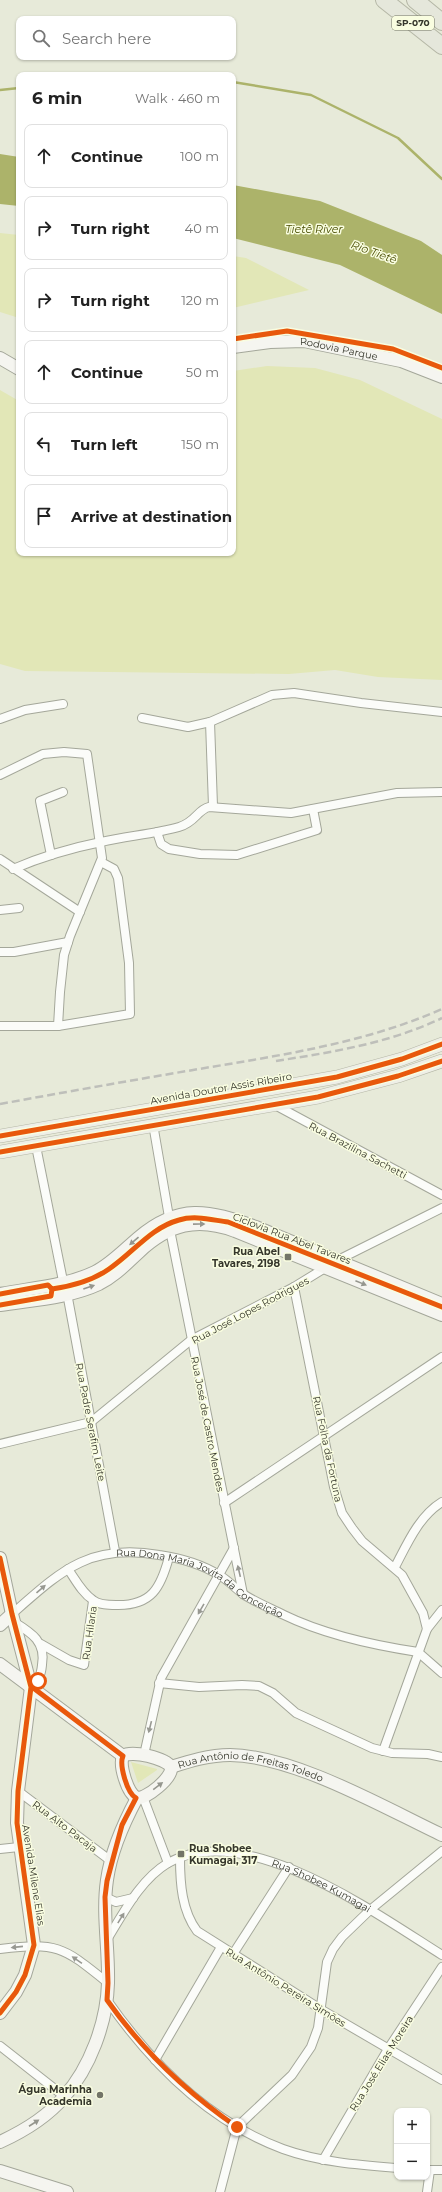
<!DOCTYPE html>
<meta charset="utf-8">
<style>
:root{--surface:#fff;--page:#f2f2f2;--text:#222;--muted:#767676;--line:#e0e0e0}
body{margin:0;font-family:Montserrat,sans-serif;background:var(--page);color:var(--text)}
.controls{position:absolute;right:12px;bottom:12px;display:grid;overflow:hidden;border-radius:8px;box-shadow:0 1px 3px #0004}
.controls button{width:36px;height:36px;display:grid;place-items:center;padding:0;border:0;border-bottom:1px solid var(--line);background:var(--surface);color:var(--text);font:20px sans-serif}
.stop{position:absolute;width:12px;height:12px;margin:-9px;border:3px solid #ea580c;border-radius:50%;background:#fff}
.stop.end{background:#ea580c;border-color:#fff;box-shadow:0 1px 4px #0008}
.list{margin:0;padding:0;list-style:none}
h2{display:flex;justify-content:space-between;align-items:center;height:52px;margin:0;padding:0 16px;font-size:17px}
h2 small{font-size:13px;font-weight:400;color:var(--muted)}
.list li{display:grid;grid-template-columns:26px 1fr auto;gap:12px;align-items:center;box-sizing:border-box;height:64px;margin:0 8px 8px;padding:0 8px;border:1px solid var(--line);border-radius:8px}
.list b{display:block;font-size:15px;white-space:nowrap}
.list em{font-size:13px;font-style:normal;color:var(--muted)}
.icon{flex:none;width:22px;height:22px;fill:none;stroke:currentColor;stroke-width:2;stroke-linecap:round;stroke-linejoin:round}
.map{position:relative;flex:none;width:442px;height:2192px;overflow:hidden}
.search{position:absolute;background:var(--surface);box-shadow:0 1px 3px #0004;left:16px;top:16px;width:220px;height:44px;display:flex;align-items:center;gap:10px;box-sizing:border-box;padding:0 14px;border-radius:8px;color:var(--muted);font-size:15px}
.panel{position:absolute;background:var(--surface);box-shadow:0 1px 3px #0004;left:16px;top:72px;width:220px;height:484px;border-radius:8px}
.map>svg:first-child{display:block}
</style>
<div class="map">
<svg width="442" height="2192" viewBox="0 0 442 2192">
<rect width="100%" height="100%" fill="#e7ead9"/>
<g fill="#e2e7b7">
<polygon points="0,233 19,235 19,318 0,312"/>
<polygon points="233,256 246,258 309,290 233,308"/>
<polygon points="267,366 315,368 360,380 442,419 442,680 378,677 335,670 289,674 25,671 0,664 0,390 19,401 19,553 233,553 233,371"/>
<polygon points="131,1762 157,1769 157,1770 138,1783"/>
</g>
<g fill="#acb36a">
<polygon points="0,154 19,157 19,206 0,204"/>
<polygon points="233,185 320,201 421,241 442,255 442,314 340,265 233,238"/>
</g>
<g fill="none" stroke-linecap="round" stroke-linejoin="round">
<g stroke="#acb36a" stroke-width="2.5">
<polyline points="182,75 194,75"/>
<polyline points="233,82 311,95 398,138 442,179"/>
<polyline points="0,90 19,88"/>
</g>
<defs>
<g id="street">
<polyline points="142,718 188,727 210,722 272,695 294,693 361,703 442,712"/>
<polyline points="0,719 25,710 63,704"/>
<polyline points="210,722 213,806"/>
<polyline points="0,775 43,754 64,752 87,754 102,858 70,936 64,955 60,992 58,1026"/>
<polyline points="157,832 161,844 169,849 200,854 237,855 317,830 313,809"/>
<polyline points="51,855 40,801 63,792"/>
<polyline points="0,859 80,912"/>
<path d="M 13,869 C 41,857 71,848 101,842 C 127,836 154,834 179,827 C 196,822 197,810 209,807 L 291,813 L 397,793 L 442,792"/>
<polyline points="0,910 19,908"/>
<polyline points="0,952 14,952 68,942"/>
<polyline points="0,1026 58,1026 130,1014 129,963 118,878 114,869 101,862"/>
<polyline points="275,1105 442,1195"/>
<polyline points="153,1124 169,1217"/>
<polyline points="36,1146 63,1281"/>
<polyline points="170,1230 243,1594"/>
<polyline points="294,1287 334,1487 342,1513 352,1528 362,1541 402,1575 423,1613 427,1629 383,1751"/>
<polyline points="67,1293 115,1551"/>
<polyline points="0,1444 91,1422 191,1340 294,1287 338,1260 442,1208"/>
<polyline points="224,1503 442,1357"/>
<path d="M 395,1567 C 407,1544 419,1516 442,1502"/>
<path d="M 68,1569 C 75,1579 82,1593 93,1600 C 99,1605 109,1605 116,1605 C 152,1606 161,1587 169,1557"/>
<path id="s1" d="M 12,1614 C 61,1571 89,1543 159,1555 C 180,1558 201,1564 219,1575 C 228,1580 235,1588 243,1594 C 255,1602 270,1608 284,1615 C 325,1635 372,1645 418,1652"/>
<path d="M 14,1622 C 32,1633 46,1642 42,1665 C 41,1675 39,1680 31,1687"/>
<polyline points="427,1629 442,1610"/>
<polyline points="41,1644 69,1660 84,1665 93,1601"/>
<polyline points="418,1652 442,1673"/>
<polyline points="159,1683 199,1687 242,1685 259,1686 273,1693 296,1713 372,1748 392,1753 428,1754 442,1757"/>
<polyline points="144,1755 161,1678 234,1548"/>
<polyline points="18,1791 111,1861"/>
<polyline points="143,1797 168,1863"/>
<polyline points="0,1849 19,1847"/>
<path d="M 180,1858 C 180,1884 182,1911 197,1931 L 322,2010 L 442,2080"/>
<polyline points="105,1897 116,1902 133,1898"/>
<path id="s2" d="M 108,1938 C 124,1912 141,1879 168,1863 C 245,1818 378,1915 442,1955"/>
<path d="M 0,1949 C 59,1942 63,1947 108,1983"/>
<polyline points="233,1954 289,1867"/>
<path d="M 107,2000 C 151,2063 210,2122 283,2149 C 319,2162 359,2165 397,2168"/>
<polyline points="0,2046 65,2097"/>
<polyline points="155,2060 221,1947"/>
<polyline points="323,2160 388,2049 442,1967"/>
<polyline points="427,2170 442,2170"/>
<polyline points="220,2192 237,2127 292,2075 311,2047 318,2028 327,1962 333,1949 342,1937 370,1910 442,1851"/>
<polyline points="427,2192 430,2170"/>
</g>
<g id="secondary">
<path id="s3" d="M 233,347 L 270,342 L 304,341 L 401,361 L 442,377"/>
<polyline points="0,358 19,369"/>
<path d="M 0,1294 C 31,1288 66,1286 95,1272 C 111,1264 124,1250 138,1238 C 179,1203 208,1210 256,1227 L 442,1304"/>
<path d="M 0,1305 C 32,1300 69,1298 99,1284 C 115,1276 126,1264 139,1252 C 169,1224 197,1217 235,1231 L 442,1315"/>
<polyline points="0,1558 12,1614 31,1687 18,1791 17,1823 34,1945 25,1975 16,1992 0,2013"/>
<polyline points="0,1625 12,1614"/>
<polyline points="0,1664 123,1756"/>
<path d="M 123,1756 C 132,1750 165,1758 171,1767"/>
<path d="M 123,1756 C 119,1765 127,1793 137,1798"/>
<path id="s4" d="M 171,1767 C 190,1761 209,1755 230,1755 C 295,1756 383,1807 442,1835"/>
<path d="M 137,1798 C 146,1799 173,1778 171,1767"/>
<path d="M 0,2142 C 24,2131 47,2117 64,2097 C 90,2068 107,2022 108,1983 C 109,1949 102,1914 107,1880 C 111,1851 123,1824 137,1798"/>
<polyline points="0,2171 67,2192"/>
</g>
<g id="primary">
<polyline points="0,1136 337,1077 402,1059 442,1044"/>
<polyline points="0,1152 318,1097 398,1076 442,1061"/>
</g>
<g id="highway">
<polyline points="384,0 442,46"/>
<polyline points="415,0 442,22"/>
</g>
</defs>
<use href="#street" stroke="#a4a79a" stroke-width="10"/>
<use href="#secondary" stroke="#a4a79a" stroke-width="14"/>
<use href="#primary" stroke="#b5b7a6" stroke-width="14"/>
<use href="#highway" stroke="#b5b7a6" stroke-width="18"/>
<use href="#street" stroke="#fbfcf9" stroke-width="8"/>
<use href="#secondary" stroke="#f5f5f0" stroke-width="12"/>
<use href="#primary" stroke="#eeefe7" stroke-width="13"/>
<use href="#highway" stroke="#e5e7db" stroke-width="16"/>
<g stroke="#bebfba" stroke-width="2.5" stroke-dasharray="8 4" stroke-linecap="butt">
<path d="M 276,1061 C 333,1052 390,1043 442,1018"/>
<path d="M 0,1104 C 66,1092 133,1080 199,1069 C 282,1055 365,1043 442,1009"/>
</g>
<defs>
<g id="cycleway">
<polyline points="233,339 287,331 393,349 442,368"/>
<polyline points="0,1136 337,1077 402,1059 442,1044"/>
<polyline points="0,1152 318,1097 398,1076 442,1061"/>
<path d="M 0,1294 L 48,1285 L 52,1289 C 73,1286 92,1281 109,1269 C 133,1253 150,1228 179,1220 C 195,1215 212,1220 228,1222 L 442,1307"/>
<polyline points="0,1305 51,1296 52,1289"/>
<polyline points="0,1558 12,1614 31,1687 18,1791 17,1823 34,1945 25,1975 16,1992 0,2013"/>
</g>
</defs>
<use href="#cycleway" stroke="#f9fde0" stroke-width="8"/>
<use href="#cycleway" stroke="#e8590c" stroke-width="5"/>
</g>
<defs><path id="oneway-solid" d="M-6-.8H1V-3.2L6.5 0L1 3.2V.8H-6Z"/></defs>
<g fill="#95968e">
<use href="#oneway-solid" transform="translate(199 1224) rotate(-1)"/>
<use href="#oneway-solid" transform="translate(134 1241) rotate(139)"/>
<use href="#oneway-solid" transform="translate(361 1283) rotate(22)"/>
<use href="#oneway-solid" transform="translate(89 1287) rotate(-19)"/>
<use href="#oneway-solid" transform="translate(158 1786) rotate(-37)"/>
<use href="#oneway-solid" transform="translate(34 2123) rotate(-33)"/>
</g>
<g fill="#989992">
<use href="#oneway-solid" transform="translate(239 1571) rotate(-103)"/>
<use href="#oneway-solid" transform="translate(41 1589) rotate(-41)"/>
<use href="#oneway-solid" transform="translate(201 1609) rotate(120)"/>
<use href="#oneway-solid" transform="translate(150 1727) rotate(104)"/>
<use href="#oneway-solid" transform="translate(121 1918) rotate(-58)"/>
<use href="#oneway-solid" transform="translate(17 1947) rotate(174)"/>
<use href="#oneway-solid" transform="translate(77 1960) rotate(-146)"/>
</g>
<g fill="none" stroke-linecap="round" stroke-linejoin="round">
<path stroke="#ea580c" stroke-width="5" d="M 38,1681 L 32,1687 L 123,1756 C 119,1765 127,1793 136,1798 L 122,1825 L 107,1881 L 105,1897 L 108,1983 L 107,2000 C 143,2051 186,2092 237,2127"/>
</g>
<g fill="#737568" stroke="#f9fde0" stroke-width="1.5">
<rect x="284" y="1253" width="8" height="8" rx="2"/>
<rect x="177" y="1850" width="8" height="8" rx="2"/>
<circle cx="100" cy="2095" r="4"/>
</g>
<g text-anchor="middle" stroke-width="3" stroke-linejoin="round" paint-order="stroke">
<rect fill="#f9fde0" stroke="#707261" stroke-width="1" x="392" y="16" width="42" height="14" rx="3"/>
<g font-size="9" font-weight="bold" fill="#35362b">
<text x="413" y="26">SP-070</text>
</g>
<g font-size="10" fill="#35362b" stroke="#f9fde0">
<text dy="4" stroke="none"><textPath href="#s3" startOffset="107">Rodovia Parque</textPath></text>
<text transform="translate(221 1088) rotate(-10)" y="4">Avenida Doutor Assis Ribeiro</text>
<text transform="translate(358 1150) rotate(28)" y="4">Rua Brazilina Sachetti</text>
<text transform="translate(292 1238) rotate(21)" y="4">Ciclovia Rua Abel Tavares</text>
<text transform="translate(250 1310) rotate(-28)" y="4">Rua José Lopes Rodrigues</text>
<text transform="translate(91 1422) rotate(79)" y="4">Rua Padre Serafim Leite</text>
<text transform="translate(208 1424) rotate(79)" y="4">Rua José de Castro Mendes</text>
<text transform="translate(328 1449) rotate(78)" y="4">Rua Folha da Fortuna</text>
<text dy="4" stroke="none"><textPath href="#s1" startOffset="214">Rua Dona Maria Jovita da Conceição</textPath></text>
<text transform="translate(89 1633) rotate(-82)" y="4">Rua Hilaria</text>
<text dy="4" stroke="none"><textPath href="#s4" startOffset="82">Rua Antônio de Freitas Toledo</textPath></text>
<text transform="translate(65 1826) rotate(37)" y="4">Rua Alto Pacaja</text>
<text transform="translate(34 1875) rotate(81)" y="4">Avenida Milene Elias</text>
<text dy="4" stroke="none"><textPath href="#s2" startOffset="259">Rua Shobee Kumagai</textPath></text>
<text transform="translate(286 1987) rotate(32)" y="4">Rua Antônio Pereira Simões</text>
<text transform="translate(381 2063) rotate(-58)" y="4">Rua José Elias Moreira</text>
</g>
<g font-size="10" font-weight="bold" fill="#35362b" stroke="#f9fde0" text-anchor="end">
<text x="280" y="1255">Rua Abel<tspan x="280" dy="12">Tavares, 2198</tspan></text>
<text x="189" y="1852" text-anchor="start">Rua Shobee<tspan x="189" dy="12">Kumagai, 317</tspan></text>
<text x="92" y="2093">Água Marinha<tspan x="92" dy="12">Academia</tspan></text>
</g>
<g font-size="11" font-style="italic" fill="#484c00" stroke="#f9fde0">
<text x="314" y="233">Tietê River</text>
<text transform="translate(374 252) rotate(20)" y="4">Rio Tietê</text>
</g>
</g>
</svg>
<div class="controls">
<button>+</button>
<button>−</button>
</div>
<div class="stop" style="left:38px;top:1681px"></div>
<div class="stop end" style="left:237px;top:2127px"></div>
<div class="search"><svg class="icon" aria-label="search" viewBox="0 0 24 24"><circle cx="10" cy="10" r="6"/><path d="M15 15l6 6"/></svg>Search here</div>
<section class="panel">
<h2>6 min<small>Walk · 460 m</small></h2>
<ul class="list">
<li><svg class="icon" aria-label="ahead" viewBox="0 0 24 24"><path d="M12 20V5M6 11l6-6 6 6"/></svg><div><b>Continue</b></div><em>100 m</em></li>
<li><svg class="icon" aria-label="right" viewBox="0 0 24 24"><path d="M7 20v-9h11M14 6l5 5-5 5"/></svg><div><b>Turn right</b></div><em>40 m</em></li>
<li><svg class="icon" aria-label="right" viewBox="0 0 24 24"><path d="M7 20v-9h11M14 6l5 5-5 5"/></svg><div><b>Turn right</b></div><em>120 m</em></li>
<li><svg class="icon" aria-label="ahead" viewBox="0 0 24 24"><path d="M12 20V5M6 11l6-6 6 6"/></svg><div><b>Continue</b></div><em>50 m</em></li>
<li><svg class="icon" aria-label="left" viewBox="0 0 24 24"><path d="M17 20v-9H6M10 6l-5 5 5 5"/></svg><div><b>Turn left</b></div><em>150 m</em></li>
<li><svg class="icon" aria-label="arrive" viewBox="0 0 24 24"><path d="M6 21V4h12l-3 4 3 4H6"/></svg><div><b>Arrive at destination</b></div></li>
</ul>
</section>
</div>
